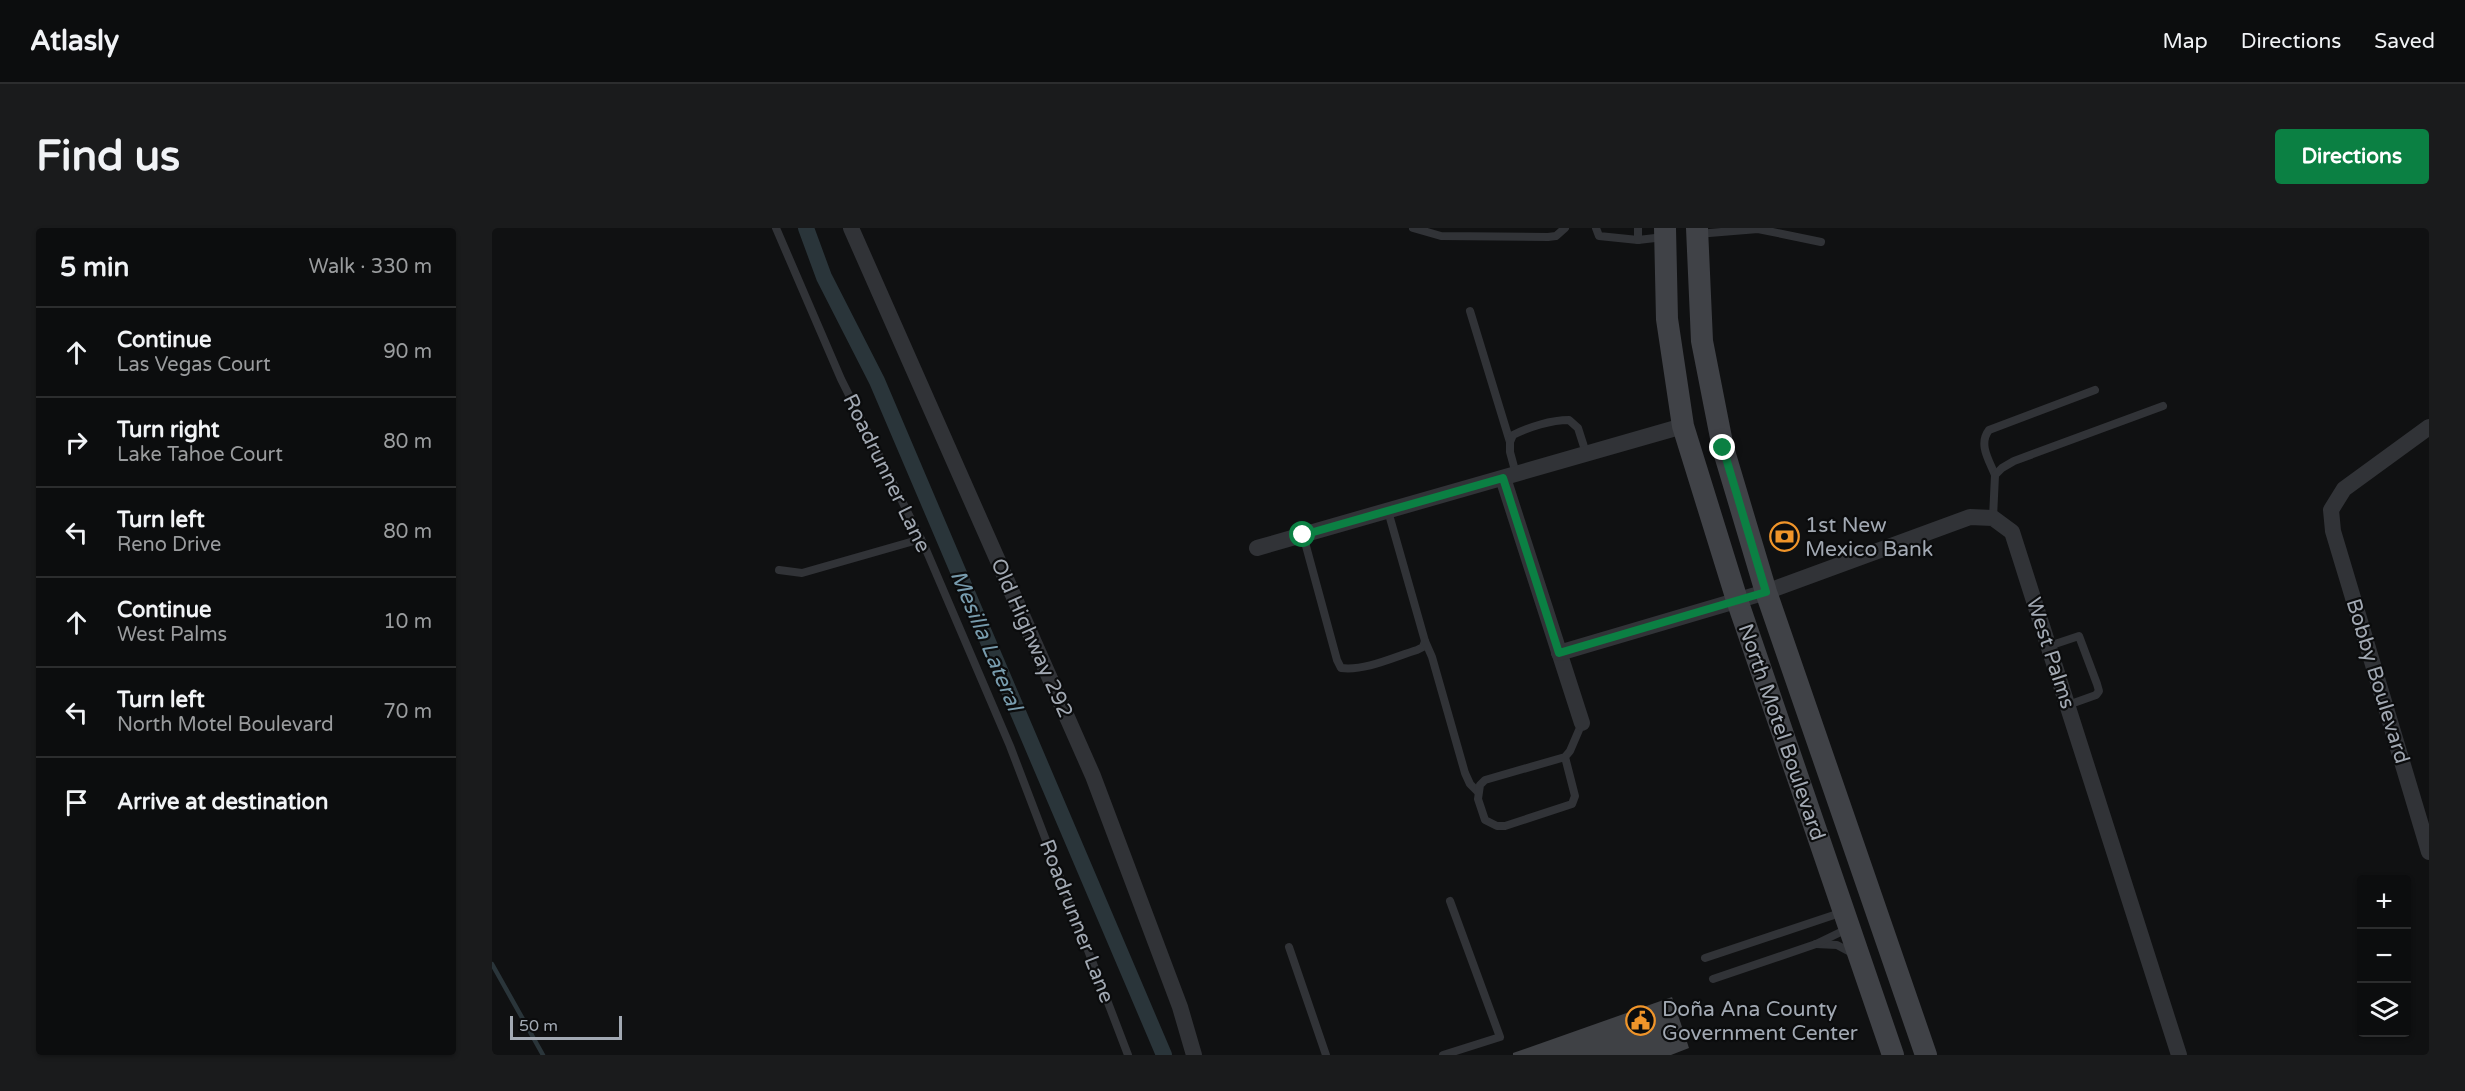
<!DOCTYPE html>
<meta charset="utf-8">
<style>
:root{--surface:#0c0d0e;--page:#1a1b1c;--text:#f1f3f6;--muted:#9a9c9e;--line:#2c2d2e;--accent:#0b8043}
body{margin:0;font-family:"Varela Round",sans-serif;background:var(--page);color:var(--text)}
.controls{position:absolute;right:18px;bottom:18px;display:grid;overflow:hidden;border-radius:6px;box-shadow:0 2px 4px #0004}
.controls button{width:54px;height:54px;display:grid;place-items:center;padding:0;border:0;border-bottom:2px solid var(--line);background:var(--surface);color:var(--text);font:30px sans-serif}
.scale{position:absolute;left:18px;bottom:15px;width:112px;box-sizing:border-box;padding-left:6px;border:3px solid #a2a9b3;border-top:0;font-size:16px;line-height:21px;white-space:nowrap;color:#a2a9b3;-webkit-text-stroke:4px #0b0c0d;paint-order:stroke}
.stop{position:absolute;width:18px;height:18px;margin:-14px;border:4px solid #0b8043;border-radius:50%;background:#fff}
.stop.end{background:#0b8043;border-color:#fff;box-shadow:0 2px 6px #0008}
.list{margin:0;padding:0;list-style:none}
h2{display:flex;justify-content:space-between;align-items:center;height:78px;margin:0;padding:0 24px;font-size:26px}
h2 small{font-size:20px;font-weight:400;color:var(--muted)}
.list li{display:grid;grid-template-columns:39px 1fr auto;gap:18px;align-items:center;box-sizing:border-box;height:90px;padding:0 24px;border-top:2px solid var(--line)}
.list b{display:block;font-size:22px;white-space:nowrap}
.list p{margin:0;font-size:20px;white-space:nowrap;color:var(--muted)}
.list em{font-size:20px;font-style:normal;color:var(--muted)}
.icon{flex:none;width:33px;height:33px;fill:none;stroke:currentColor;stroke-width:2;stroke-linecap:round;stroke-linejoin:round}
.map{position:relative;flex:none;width:1937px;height:827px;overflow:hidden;border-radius:6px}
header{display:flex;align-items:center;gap:36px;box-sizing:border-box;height:84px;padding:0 30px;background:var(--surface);border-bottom:2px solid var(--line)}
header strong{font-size:28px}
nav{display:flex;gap:33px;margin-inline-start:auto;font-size:21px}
.intro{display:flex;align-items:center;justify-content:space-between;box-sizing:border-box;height:144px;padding:0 36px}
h1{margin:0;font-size:42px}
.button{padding:15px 27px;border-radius:6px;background:var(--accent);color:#fff;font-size:21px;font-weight:700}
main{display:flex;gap:36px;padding:0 36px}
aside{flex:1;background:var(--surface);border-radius:6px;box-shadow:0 2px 4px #0004}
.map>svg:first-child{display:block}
</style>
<header>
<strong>Atlasly</strong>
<nav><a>Map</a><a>Directions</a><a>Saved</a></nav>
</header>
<div class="intro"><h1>Find us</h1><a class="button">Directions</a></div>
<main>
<aside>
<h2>5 min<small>Walk · 330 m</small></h2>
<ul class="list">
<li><svg class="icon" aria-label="ahead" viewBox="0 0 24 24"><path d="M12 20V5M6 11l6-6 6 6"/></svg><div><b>Continue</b><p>Las Vegas Court</p></div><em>90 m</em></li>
<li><svg class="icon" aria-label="right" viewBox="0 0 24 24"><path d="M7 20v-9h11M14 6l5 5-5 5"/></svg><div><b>Turn right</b><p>Lake Tahoe Court</p></div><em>80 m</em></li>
<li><svg class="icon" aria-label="left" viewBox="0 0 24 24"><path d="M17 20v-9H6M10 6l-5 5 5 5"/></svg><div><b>Turn left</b><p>Reno Drive</p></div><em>80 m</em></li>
<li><svg class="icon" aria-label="ahead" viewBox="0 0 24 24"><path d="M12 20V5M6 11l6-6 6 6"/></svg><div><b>Continue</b><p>West Palms</p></div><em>10 m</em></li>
<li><svg class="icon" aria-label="left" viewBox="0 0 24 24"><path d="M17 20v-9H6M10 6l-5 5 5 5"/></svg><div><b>Turn left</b><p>North Motel Boulevard</p></div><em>70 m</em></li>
<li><svg class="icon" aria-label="arrive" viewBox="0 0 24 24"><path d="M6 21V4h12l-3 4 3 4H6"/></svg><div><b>Arrive at destination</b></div></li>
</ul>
</aside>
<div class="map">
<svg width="1937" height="827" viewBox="0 0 1937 827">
<rect width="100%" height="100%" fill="#101112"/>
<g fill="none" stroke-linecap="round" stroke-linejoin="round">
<polyline stroke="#2a353a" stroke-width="4.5" points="0,736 51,827"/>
<polyline stroke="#2a353a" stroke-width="16" points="314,0 332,49 385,153 672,827"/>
</g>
<polygon fill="#3f4145" points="1180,769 1197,820 1179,827 1021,827 1021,825"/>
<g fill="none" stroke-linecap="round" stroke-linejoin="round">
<g stroke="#313337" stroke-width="8">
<polyline points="284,0 349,151 432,317 518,518 636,827"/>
<polyline points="921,0 949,8 1056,9 1064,8 1073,0"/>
<polyline points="1104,0 1107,8 1146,12 1172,9"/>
<polyline points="1146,0 1146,12"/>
<polyline points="1205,6 1266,1 1329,14"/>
<polyline points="978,83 1018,214"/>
<path d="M 1024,246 L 1018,224 L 1018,214 L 1021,207 C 1037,199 1059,192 1077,192 L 1086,200 L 1094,225"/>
<path d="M 1503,247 C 1497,232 1486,216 1497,202 L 1603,162"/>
<polyline points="1501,290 1503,247 1510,240 1522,233 1671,178"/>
<path d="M 811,307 L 845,432 L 849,440 C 874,443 902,429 925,422 L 931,419 L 933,413 L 896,283"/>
<polyline points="287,342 310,345 429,311"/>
<polyline points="933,413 940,429 973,545 978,556 986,564"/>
<polyline points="1557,418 1587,408 1605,456 1607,463 1604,467 1576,477"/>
<polyline points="1073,529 1083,568 1080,576 1013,598 1005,598 993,592 986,571 988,557 993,552 1073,529 1078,523 1090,495"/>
<polyline points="1324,716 1345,717 1360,725"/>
<polyline points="797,719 834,827"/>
<polyline points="1213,730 1351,684"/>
<polyline points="1221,751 1324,716 1355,701"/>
<polyline points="951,827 1008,809 958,673"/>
</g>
<g stroke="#313337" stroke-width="16">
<polyline points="359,0 601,548 688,779 702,827"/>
<polyline points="1937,199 1852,261 1839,282 1841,303 1937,624"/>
<polyline points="1011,250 1090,495"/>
<polyline points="765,320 1191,198"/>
<polyline points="1067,425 1274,364 1478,289 1501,290 1520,304 1687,827"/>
</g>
<g stroke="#404247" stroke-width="22">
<polyline points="1173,0 1175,91 1191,198 1245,372 1401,827"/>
<polyline points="1205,0 1210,113 1231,220 1274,364 1434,827"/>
</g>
</g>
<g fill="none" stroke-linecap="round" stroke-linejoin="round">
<polyline stroke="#0b8043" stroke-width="8" points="811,307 1011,250 1067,425 1274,364 1231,220"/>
</g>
<defs>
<symbol id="bank-ring" viewBox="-11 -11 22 22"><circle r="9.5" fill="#0b0c0d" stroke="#f0952a" stroke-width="1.5"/><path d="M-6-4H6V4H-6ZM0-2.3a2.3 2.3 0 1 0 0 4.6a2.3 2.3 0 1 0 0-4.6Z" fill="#f0952a"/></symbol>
<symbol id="civic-ring" viewBox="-11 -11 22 22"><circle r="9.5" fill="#0b0c0d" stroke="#f0952a" stroke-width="1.5"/><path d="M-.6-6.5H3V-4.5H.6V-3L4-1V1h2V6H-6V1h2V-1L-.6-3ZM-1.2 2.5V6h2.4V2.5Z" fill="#f0952a"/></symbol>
</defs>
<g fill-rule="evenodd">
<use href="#bank-ring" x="1276" y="292" width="33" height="33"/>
<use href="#civic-ring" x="1132" y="776" width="33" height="33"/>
</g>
<g text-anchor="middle" stroke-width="4.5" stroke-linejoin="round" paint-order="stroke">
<g font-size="21" fill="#a2a9b3" stroke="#0b0c0d">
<text transform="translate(395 245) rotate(64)" y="7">Roadrunner Lane</text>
<text transform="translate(540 410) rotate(66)" y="7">Old Highway 292</text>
<text transform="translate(1559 425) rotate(72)" y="7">West Palms</text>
<text transform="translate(1886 453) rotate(73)" y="7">Bobby Boulevard</text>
<text transform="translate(1290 504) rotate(71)" y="7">North Motel Boulevard</text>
<text transform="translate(585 693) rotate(69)" y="7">Roadrunner Lane</text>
</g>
<g font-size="21" fill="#a2a9b3" stroke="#0b0c0d" text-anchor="start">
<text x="1313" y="304">1st New<tspan x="1313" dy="24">Mexico Bank</tspan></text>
<text x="1170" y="788">Doña Ana County<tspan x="1170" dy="24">Government Center</tspan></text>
</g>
<g font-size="22" font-style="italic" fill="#789cae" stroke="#0b0c0d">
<text transform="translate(495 412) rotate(67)" y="8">Mesilla Lateral</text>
</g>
</g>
</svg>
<div class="controls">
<button>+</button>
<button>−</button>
<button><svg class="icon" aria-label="layers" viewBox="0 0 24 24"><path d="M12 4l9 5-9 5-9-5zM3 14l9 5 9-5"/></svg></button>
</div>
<div class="scale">50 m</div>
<div class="stop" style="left:811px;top:307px"></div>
<div class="stop end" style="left:1231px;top:220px"></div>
</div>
</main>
